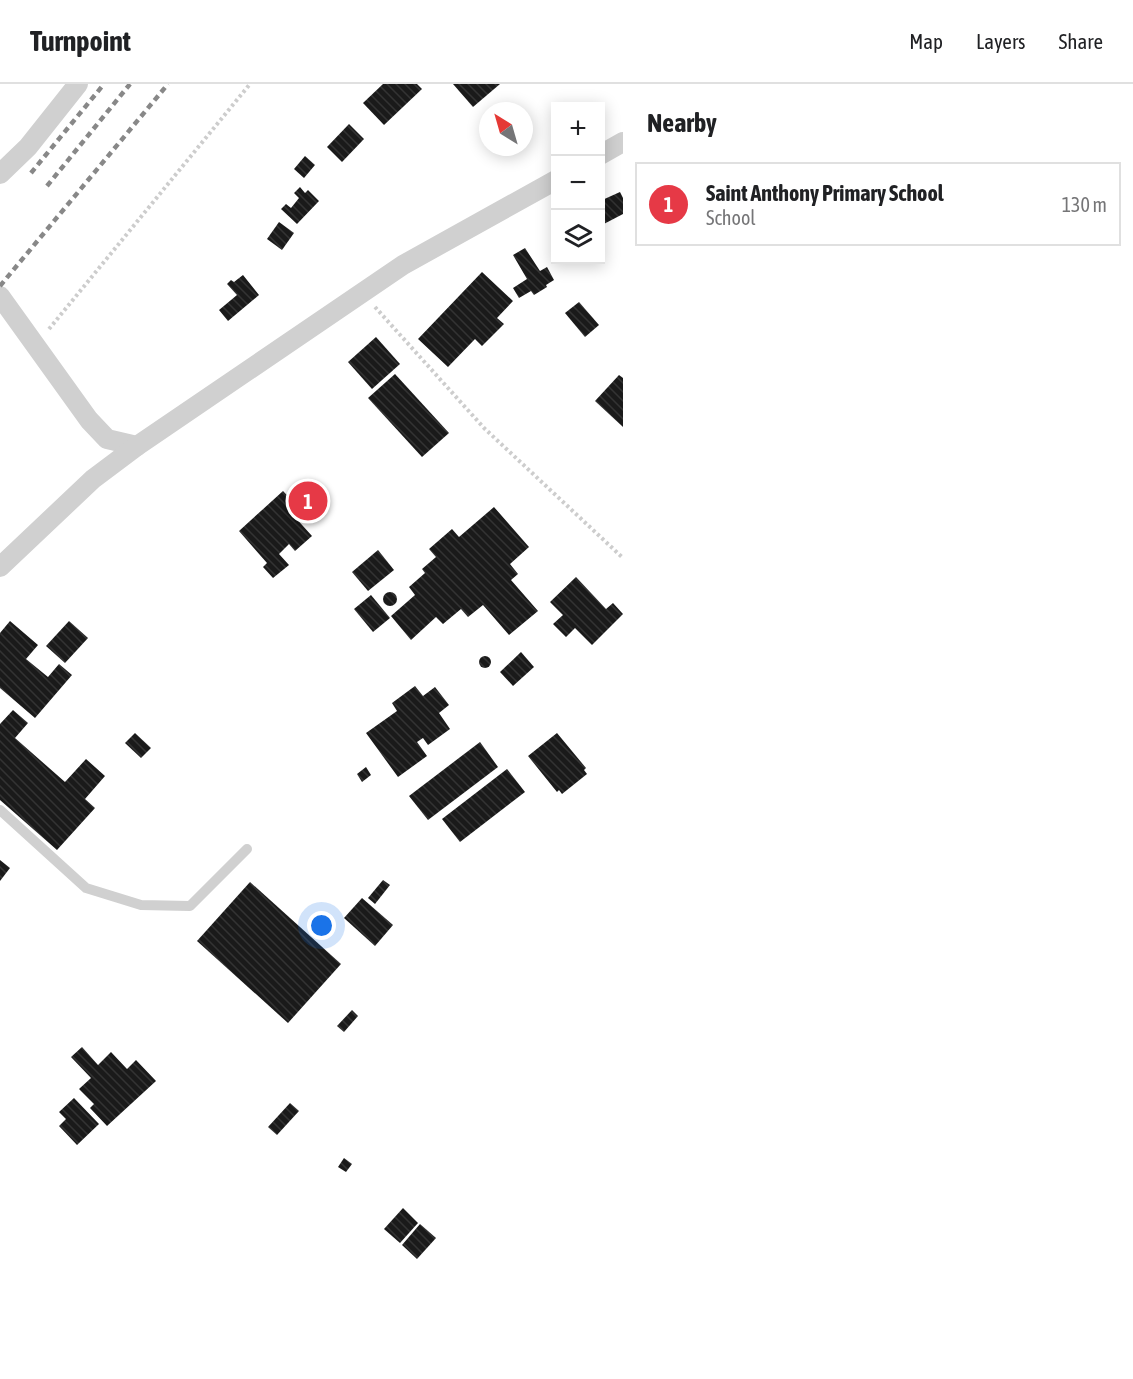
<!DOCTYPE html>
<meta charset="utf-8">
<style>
:root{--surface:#fff;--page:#f2f2f2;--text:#202124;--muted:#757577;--line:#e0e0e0;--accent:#e63946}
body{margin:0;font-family:"Asap Condensed",sans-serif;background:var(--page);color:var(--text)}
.controls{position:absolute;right:18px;top:18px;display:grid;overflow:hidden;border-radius:0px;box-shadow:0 3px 15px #0003}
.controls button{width:54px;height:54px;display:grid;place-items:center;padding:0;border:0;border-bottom:2px solid var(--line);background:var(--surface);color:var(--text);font:30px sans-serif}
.compass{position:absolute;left:479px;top:18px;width:54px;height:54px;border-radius:50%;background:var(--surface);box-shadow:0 3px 15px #0003;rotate:323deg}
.you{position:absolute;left:322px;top:842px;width:21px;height:21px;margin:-15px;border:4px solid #fff;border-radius:50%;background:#1a73e8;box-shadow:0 0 0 9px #1a73e833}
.badge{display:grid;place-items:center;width:39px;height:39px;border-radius:50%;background:var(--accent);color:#fff;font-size:20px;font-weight:700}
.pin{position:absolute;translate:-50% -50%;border:3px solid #fff;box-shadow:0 2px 6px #0006}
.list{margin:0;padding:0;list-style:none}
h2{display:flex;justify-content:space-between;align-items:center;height:78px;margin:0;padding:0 24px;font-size:26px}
h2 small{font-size:20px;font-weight:400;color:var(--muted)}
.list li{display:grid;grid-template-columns:39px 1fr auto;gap:18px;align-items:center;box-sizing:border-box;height:84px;margin:0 12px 12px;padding:0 12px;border:2px solid var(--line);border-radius:0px}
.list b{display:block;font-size:22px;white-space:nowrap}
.list p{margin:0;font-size:20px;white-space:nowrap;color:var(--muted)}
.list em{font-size:20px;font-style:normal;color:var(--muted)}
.icon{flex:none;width:33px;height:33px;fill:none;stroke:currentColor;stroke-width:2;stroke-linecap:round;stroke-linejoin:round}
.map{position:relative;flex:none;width:623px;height:1295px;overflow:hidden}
header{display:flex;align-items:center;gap:36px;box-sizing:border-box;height:84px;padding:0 30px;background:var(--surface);border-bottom:2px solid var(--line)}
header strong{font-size:28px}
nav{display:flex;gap:33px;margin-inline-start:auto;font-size:21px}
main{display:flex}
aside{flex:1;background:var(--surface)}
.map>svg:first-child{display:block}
</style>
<header>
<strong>Turnpoint</strong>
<nav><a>Map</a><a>Layers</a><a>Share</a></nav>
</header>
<main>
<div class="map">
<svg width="623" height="1295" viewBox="0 0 623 1295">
<defs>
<pattern id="building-back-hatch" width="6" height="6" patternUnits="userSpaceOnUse" patternTransform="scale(1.5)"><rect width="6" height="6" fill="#1a1a1a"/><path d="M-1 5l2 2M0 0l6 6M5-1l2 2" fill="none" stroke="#333"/></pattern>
</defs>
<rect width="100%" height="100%" fill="#fff"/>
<g fill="url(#building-back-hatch)">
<polygon points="383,0 417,0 422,5 384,41 363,19"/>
<polygon points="453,0 500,0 473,23"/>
<polygon points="349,40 364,55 342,78 327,63"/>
<polygon points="305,72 315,81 304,94 294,85"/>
<polygon points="300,103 305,109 308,106 319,117 297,140 281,125 286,120 291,124 299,114 294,109"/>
<polygon points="620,108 623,114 623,130 600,142 600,117"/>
<polygon points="279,138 294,149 282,166 267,155"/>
<polygon points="525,164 540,187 547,183 554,196 546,201 547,203 534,211 531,207 519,214 513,204 527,195 513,171"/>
<polygon points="482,188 513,217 497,234 504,240 482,262 475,255 448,283 418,255"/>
<polygon points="243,191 259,211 228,237 219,226 237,211 227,200 231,196 234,198"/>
<polygon points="579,218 599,241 585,253 565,229"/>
<polygon points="376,253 400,280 372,305 348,278"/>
<polygon points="395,290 449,349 422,373 368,314"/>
<polygon points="619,291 623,294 623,343 595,317"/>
<polygon points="283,407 300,425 293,431 312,452 295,467 289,460 279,470 289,481 273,494 263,483 267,479 239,447"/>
<polygon points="494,423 529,463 510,480 518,490 511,496 538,527 509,551 483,521 468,533 461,525 443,540 436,533 411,556 391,532 415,511 409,503 425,489 422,485 436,473 429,465 452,445 459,453"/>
<polygon points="378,466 394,486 368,507 352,488"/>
<polygon points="576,493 606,525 613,519 623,530 592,561 575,544 566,553 553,540 563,531 550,518"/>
<circle cx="390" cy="515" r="7"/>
<polygon points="371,511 390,534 373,548 354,525"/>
<polygon points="10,537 38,561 26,575 48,593 59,580 72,591 35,634 0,604 0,549"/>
<polygon points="69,537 88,554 65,579 46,562"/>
<polygon points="521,568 534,583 513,602 500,588"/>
<circle cx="485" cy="578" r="6"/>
<polygon points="415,602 423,612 435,603 449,621 439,629 450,645 428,661 423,654 417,658 427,672 398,693 366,649 397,627 392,619"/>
<polygon points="13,626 28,639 15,654 65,698 86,675 105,692 85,715 95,724 57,766 0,716 0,640"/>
<polygon points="135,649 151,664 141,674 125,659"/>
<polygon points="557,649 586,684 584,686 587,690 562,710 559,706 557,708 528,672"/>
<polygon points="480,658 498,683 428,736 409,712"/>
<polygon points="366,683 371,691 362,698 357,690"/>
<polygon points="507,685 525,708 460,758 442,735"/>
<polygon points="0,776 10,784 0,797"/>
<polygon points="383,796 390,801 375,820 368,814"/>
<polygon points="250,798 341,880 288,939 197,857"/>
<polygon points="362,814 393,841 375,862 344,834"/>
<polygon points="352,926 358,932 344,948 337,942"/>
<polygon points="82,963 98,981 111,968 127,985 136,976 156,997 107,1042 90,1024 94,1020 79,1005 91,994 71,973"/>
<polygon points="74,1014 99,1040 77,1061 59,1042 66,1035 59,1028"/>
<polygon points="290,1019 299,1027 277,1051 268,1043"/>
<polygon points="344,1074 352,1080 346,1088 338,1083"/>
<polygon points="403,1124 418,1139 400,1159 384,1145"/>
<polygon points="420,1140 436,1154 417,1175 402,1161"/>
</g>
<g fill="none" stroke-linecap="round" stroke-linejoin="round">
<g stroke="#cdcdcd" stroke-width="4" stroke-dasharray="3 3" stroke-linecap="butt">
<polyline points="375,223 484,344 623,474"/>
<polyline points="49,245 250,0"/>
</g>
<polyline stroke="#d0d0d0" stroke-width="10" points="0,726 86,804 141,821 190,822 247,765"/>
<g stroke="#d0d0d0" stroke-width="20">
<polyline points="600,71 623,58"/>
<polyline points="0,90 28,63 78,0"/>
<polyline points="0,212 89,336 107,355 137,362"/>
<polyline points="0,483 93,395 137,362 403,181 556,96"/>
</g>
<g stroke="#888" stroke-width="4.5" stroke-dasharray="6 4.5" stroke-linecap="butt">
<polyline points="31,89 104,0"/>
<polyline points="47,102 130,0"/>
<polyline points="0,202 168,0"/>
</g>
</g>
</svg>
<div class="controls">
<button>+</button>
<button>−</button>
<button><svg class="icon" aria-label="layers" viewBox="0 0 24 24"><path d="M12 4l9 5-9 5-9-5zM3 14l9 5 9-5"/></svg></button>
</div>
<svg class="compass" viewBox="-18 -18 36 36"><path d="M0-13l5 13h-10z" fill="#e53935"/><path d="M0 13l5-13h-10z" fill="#757577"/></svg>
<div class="you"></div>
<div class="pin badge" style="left:308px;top:417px">1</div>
</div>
<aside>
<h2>Nearby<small></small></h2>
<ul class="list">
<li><span class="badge">1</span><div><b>Saint Anthony Primary School</b><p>School</p></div><em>130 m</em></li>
</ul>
</aside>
</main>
